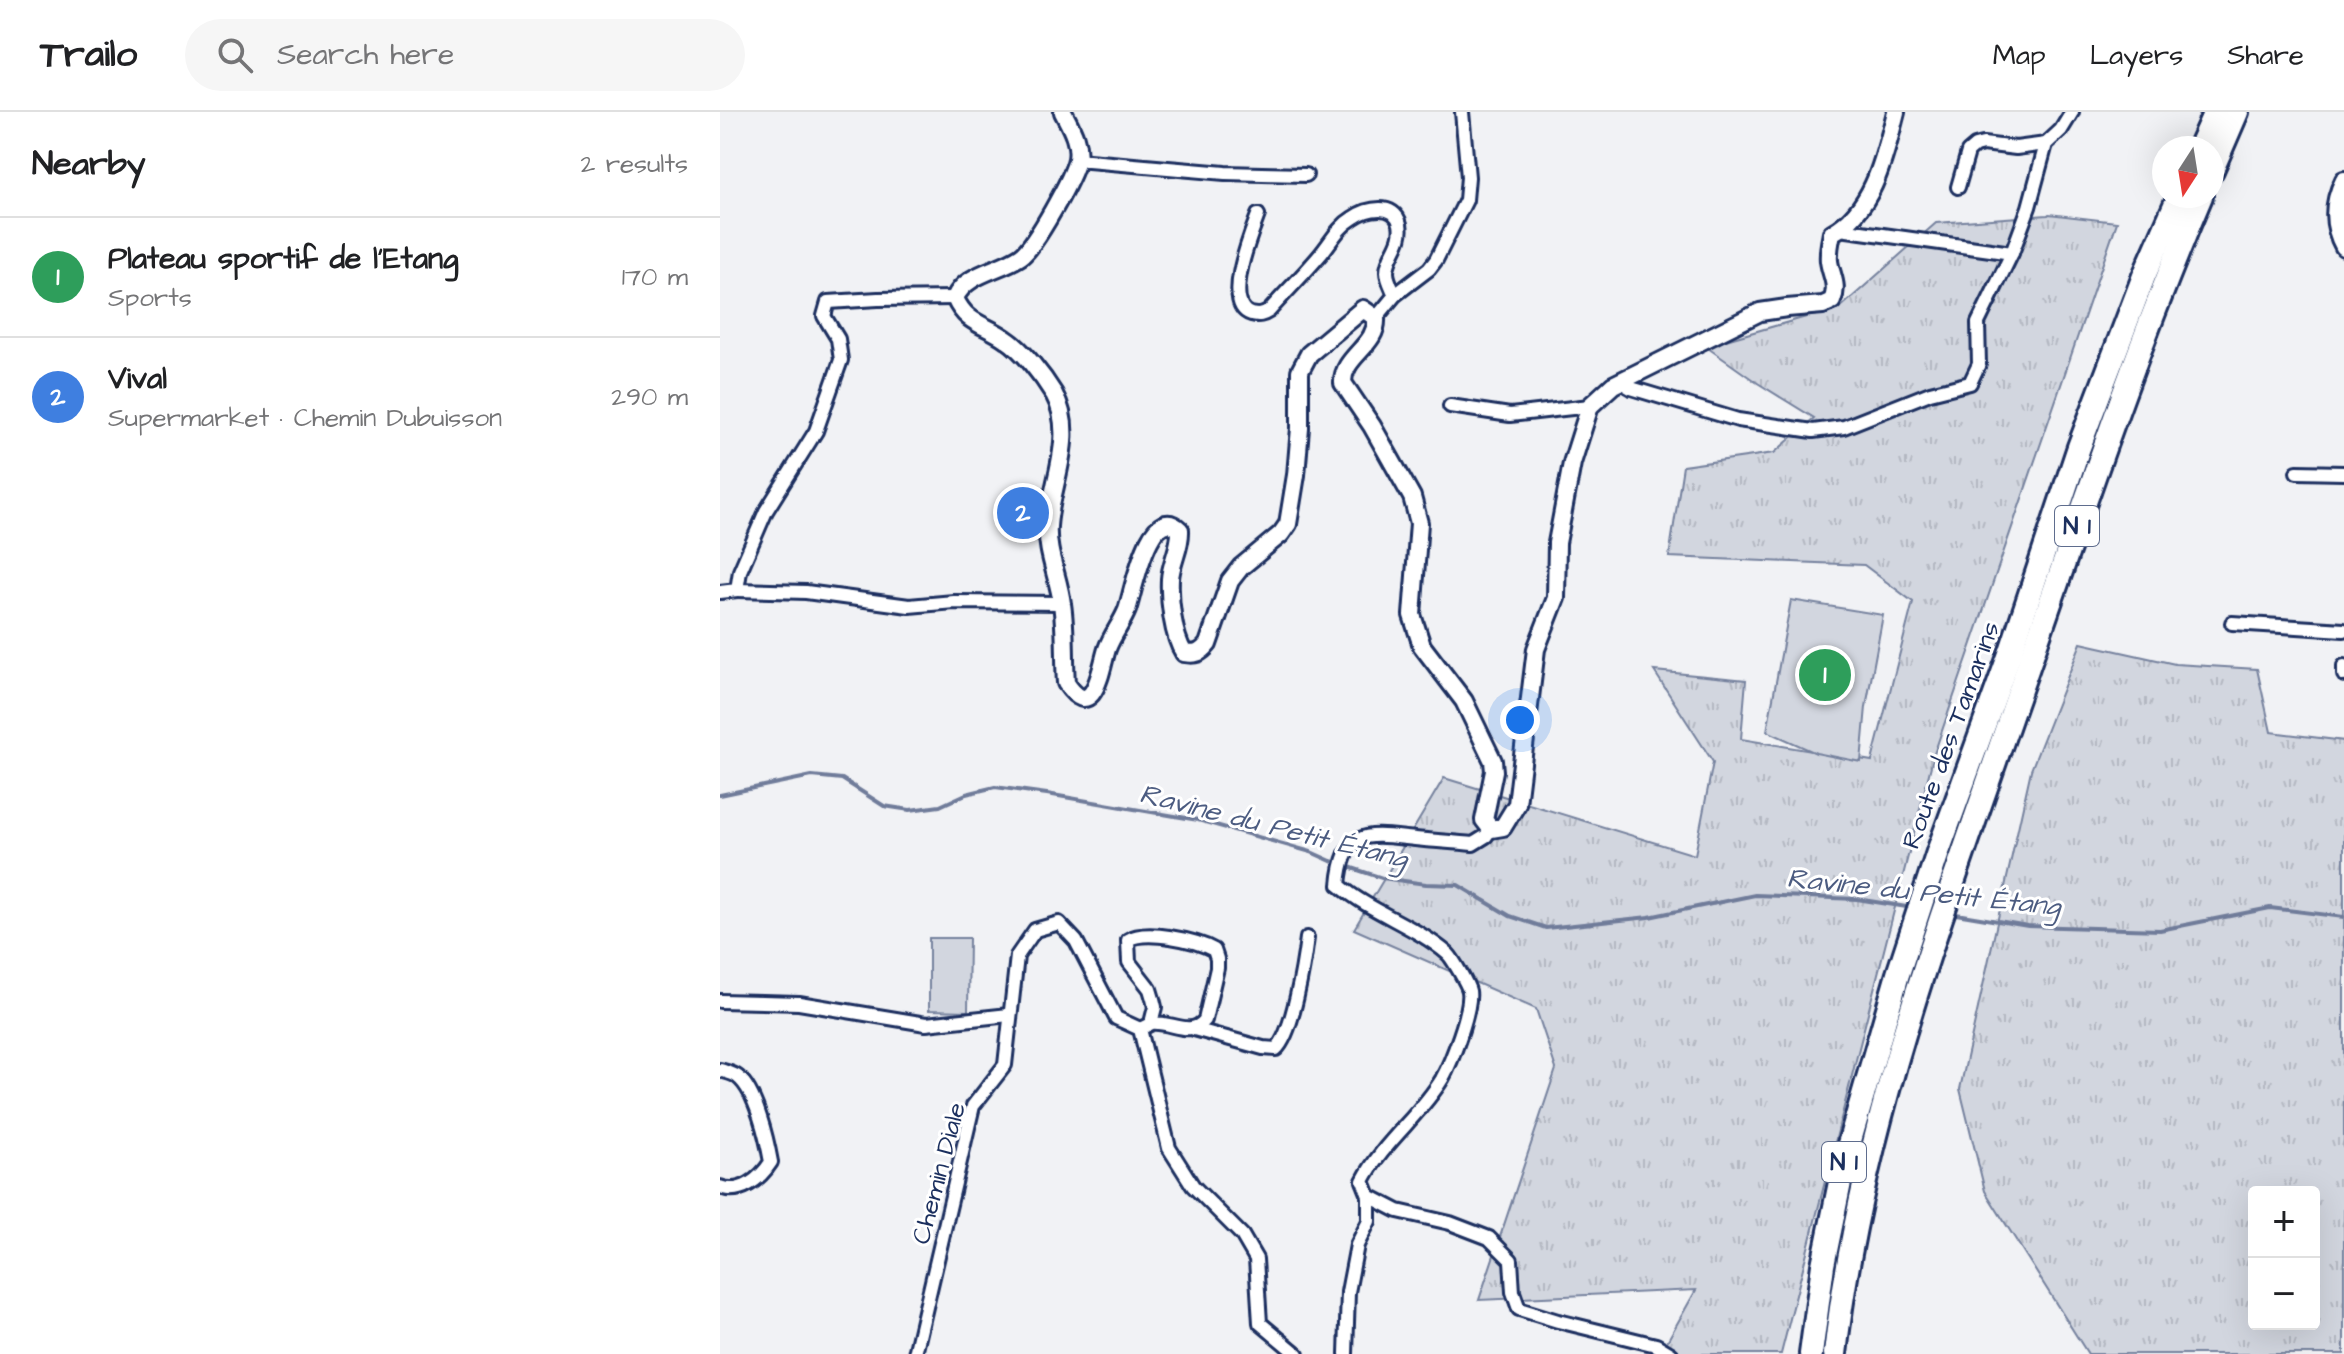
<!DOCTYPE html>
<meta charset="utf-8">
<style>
:root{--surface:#fff;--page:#f6f6f6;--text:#202124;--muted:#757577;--line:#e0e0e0;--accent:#db2777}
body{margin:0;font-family:"Architects Daughter",sans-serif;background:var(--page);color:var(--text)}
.controls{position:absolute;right:24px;bottom:24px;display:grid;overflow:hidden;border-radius:8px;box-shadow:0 8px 32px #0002}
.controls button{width:72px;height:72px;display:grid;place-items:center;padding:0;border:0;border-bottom:2px solid var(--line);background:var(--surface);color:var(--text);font:40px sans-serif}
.compass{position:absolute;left:1432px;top:24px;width:72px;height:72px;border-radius:50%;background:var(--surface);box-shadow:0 8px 32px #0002;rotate:192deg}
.you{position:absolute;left:800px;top:608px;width:28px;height:28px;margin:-20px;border:6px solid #fff;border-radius:50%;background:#1a73e8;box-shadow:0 0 0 12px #1a73e833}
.badge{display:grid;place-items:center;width:52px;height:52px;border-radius:50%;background:var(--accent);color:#fff;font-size:26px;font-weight:700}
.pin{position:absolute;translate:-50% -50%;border:4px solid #fff;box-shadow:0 2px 8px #0006}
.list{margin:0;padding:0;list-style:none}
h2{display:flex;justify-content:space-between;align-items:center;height:104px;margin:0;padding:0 32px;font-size:34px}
h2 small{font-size:26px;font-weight:400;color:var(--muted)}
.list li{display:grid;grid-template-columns:52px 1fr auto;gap:24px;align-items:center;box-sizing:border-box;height:120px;padding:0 32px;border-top:2px solid var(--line)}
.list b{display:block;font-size:30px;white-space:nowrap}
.list p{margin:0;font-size:26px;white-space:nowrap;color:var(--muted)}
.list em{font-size:26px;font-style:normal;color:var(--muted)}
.icon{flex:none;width:44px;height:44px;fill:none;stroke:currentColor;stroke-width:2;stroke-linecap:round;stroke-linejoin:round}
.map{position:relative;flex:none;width:1624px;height:1242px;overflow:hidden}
header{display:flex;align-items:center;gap:48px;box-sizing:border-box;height:112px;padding:0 40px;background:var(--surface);border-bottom:2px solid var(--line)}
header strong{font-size:38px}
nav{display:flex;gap:44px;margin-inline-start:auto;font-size:28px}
.search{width:560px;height:72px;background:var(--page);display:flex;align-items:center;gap:20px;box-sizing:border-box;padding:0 28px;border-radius:44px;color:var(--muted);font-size:30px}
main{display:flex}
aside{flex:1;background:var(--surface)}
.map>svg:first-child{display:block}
</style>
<header>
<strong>Trailo</strong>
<div class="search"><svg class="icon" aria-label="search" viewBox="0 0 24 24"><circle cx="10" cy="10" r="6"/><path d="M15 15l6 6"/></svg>Search here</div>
<nav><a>Map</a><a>Layers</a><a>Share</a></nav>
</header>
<main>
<aside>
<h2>Nearby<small>2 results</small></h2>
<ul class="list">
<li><span class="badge" style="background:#2e9e5b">1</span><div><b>Plateau sportif de l'Etang</b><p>Sports</p></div><em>170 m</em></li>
<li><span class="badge" style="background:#3f7fe0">2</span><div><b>Vival</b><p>Supermarket · Chemin Dubuisson</p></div><em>290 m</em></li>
</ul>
</aside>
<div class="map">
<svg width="1624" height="1242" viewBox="0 0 1624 1242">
<defs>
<pattern id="grass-tufts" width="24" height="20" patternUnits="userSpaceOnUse" patternTransform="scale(2)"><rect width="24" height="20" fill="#d2d6df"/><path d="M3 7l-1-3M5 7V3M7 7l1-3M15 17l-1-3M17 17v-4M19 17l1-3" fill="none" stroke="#b4b8c2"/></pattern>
</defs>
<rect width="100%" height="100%" fill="#f1f2f5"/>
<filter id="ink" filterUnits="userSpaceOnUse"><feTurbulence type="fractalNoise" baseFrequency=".0125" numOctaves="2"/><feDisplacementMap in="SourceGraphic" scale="16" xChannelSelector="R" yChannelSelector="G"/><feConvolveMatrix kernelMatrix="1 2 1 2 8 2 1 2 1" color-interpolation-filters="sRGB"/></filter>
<g filter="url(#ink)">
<g fill="url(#grass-tufts)" stroke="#76829e" stroke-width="2" fill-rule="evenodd">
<polygon points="1329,102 1397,110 1214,642 1061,1242 940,1242 976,1178 759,1188 836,957 816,897 634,817 724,666 975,743 993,650 934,559 1026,568 1021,627 1152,649 1193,490 1144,453 949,445 963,354 1054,341 1094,306 1036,270 985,234 1121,195 1216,111 1328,103"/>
<path d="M 1361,531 L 1455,552 L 1537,557 L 1551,620 L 1624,629 L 1624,1242 L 1368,1242 L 1265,1079 L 1240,977 L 1311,658 ZM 1534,1080 L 1594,1080 L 1594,1212 L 1534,1212 Z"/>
</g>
<g fill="#d2d6df" stroke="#76829e" stroke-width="2">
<polygon points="1071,488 1163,503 1146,595 1141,650 1096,641 1047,619"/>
<polygon points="209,826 249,826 248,899 209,898"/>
</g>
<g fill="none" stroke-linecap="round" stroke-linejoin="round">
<g stroke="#707c9a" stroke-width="4">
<polyline points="0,683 92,664 122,667 164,694 190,698 220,694 246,682 275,675 327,682 478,708 591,740 611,749 662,766 706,772 738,773 790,804 826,816 929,805 1035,783 1137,787 1193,796"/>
<polyline points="1230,801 1308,814 1440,818 1550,796 1624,805"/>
</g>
<defs>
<g id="street">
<polyline points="357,48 505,61 586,63"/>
<polyline points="1238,75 1248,40 1255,34 1263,32 1296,36 1326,32"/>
<path d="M 538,103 C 531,122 502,193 531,202 C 539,204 543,203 549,199 C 566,180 584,162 600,143 C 611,130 618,115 633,106 C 647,96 675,90 680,112 C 684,131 667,143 667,160 C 667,167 672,176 675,183"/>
<polyline points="1120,117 1292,141"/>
<polyline points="656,206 675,183 709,157 716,148 746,88 748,65 742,0"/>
<polyline points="899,269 911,276 1018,308 1093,319 1124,315 1210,281 1250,271 1259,252 1258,211 1292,141 1309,95 1326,32 1341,18 1352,0"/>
<polyline points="730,294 790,303 870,294"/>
<polyline points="1577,360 1624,361"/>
<polyline points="17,478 86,480 189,494 234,490 342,491"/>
<polyline points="0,480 17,478 20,459 46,399 96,319 121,248 118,227 104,204 108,190 158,187 235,186"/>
<polyline points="1512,511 1624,518"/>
<polyline points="1624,554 1624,563"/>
<polyline points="0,889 79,891 206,912 289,903"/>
<path d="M 420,917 C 422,916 430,912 432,911 C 451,909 470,926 485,908 L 497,856 L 497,847 L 494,838 C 476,828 425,817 408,828 L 409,850 L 430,877 L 433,887 L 435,895 L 431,911"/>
<path d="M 474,917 L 543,936 L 556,937 C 573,922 584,850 587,826"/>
<path d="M 0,958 C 6,960 13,961 18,965 C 36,979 47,1028 51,1050 C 40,1067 21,1083 0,1075"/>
<polyline points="649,1084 678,1099 730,1111 769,1126 791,1148 793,1180 799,1197 838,1209 936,1233 951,1242"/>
<polyline points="195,1242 253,994 285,953 297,844 315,818 339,811 356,829 396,906 420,917 449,1036 473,1074 522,1123 536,1147 540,1211 577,1242"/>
<path d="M 626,1242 L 628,1180 L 637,1133 L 649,1109 L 649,1084 L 643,1069 C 663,1030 700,1004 722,967 C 731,951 752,897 749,879 C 748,873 733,847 728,842 C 696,814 652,801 619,773 C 624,715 648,722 695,727 C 714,729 734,730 753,732 L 766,724 L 771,717"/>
</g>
<g id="secondary">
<path d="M 343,0 C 350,14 360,30 357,47 C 354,64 315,134 301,144 C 279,159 246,161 235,186 C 246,212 265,212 286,227 C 303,238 323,264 334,282 C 357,324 331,370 328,414 C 326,440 339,466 342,492 C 346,518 344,545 346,571 C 374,613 381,555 387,537 C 392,523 402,511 407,498 C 413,482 429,387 460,418 C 461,435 451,450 450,467 C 449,488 453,524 464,541 C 476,543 481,541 488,532 L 510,469 L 521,455 L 561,422 L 568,412 L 576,363 L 580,316 L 580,259 L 589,242 L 643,197 L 656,206 C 658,234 622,244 623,271 L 652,314 L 692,385 L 699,411 L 692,503 L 702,534 L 744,589 L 773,649 L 774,659 L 764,708 L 771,717 L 783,715 L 797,692 L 816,537 L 836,486 L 837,431 L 852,351 L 870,294 L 893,273 L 1040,200 L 1067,196 L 1103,193 L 1112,189 C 1119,173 1111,164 1109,149 C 1108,139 1110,131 1112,121 C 1154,98 1165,43 1176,0"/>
<path d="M 1624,68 C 1613,90 1612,113 1624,135"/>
</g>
<g id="highway">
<polyline points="1479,36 1495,0"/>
<polyline points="1492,58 1517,0"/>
<polyline points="1091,1242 1103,1153 1125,1046 1178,862 1218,740 1291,539 1359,335 1424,164 1459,84"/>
<path d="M 1115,1242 C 1140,1019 1221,806 1294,595 C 1354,424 1410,251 1481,84"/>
</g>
</defs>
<use href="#street" stroke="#1b2f5e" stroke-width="18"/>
<use href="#secondary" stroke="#1b2f5e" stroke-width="22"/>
<use href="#highway" stroke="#1b2f5e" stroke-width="28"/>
<use href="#street" stroke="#fff" stroke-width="12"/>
<use href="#secondary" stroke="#fff" stroke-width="16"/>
<use href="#highway" stroke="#fff" stroke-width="22"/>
</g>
</g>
<g text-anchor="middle" stroke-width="6" stroke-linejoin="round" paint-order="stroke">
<g fill="#fff" stroke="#5f6d8e" stroke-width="2">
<rect x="1335" y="394" width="44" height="40" rx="6"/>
<rect x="1102" y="1030" width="44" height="40" rx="6"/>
</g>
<g font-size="24" font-weight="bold" fill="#1b2f5e">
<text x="1357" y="422">N 1</text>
<text x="1124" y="1058">N 1</text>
</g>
<g font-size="26" fill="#1b2f5e" stroke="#fff">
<text transform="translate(1230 623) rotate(-70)" y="9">Route des Tamarins</text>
<text transform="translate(218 1061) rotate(-75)" y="9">Chemin Diale</text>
</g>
<g font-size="28" font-style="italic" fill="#4c5c81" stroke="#fff">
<text transform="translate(554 713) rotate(14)" y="10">Ravine du Petit Étang</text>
<text transform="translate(1204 779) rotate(6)" y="10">Ravine du Petit Étang</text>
</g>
</g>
</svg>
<div class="controls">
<button>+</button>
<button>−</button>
</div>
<svg class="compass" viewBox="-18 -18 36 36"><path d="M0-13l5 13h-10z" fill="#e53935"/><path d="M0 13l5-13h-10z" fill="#757577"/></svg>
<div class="you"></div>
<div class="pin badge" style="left:1105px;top:563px;background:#2e9e5b">1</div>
<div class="pin badge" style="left:303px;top:401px;background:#3f7fe0">2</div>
</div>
</main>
